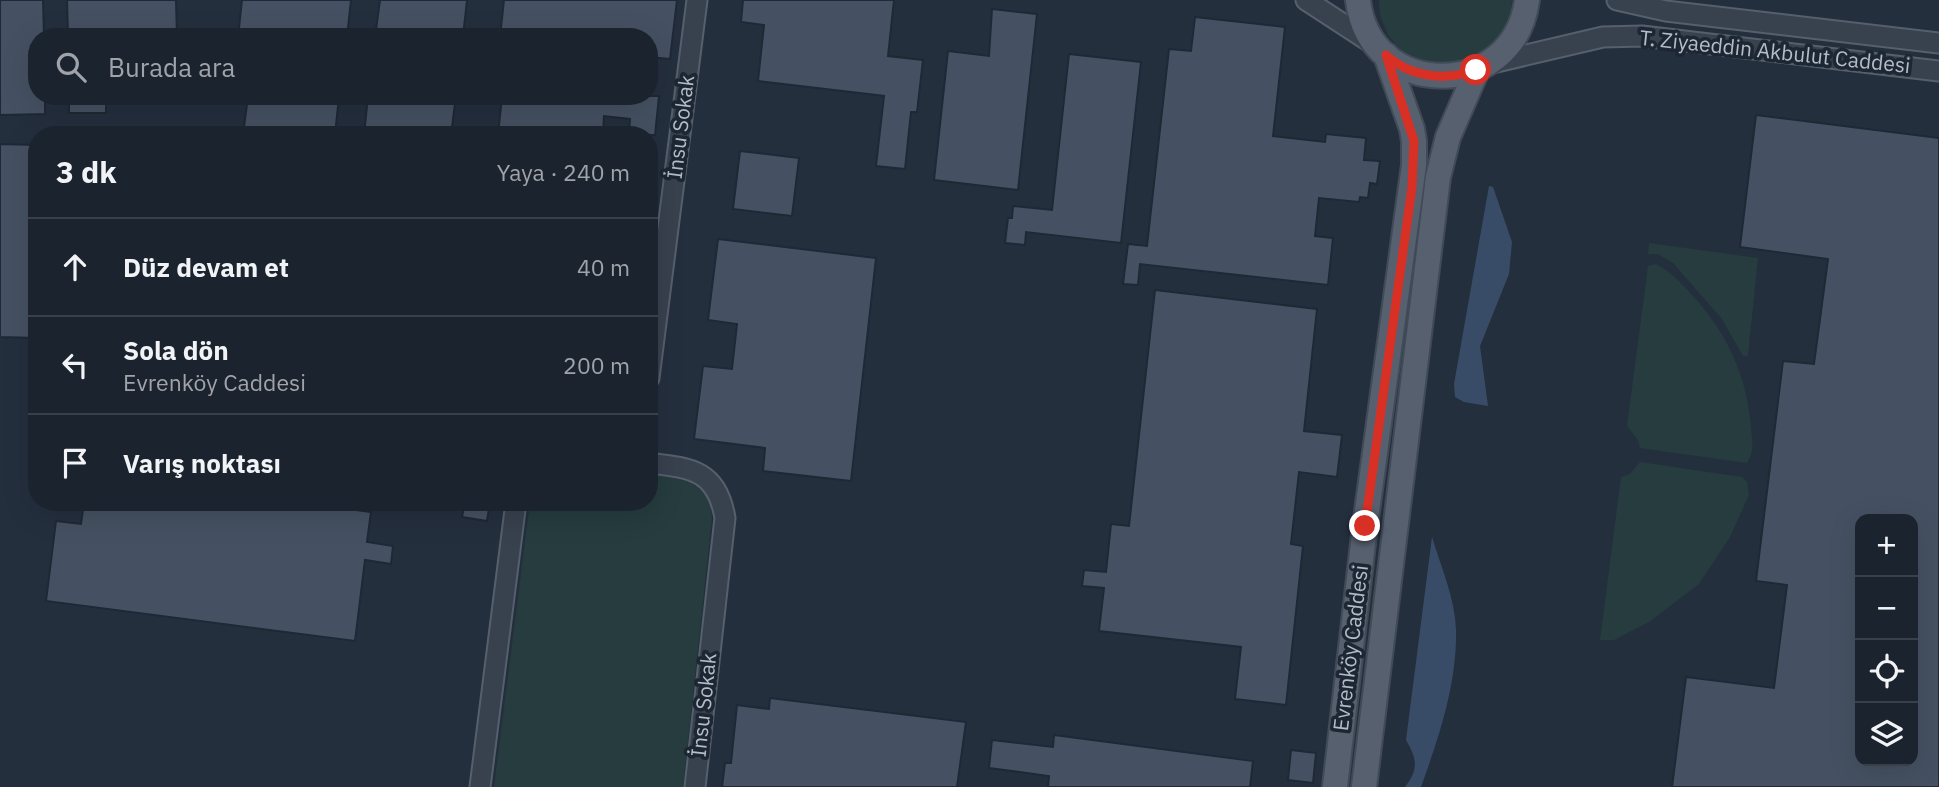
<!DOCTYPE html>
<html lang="tr">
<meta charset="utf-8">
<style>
:root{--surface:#1b232e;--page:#242b36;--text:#f1f3f6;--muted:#a0a4aa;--line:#39404a}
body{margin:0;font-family:"IBM Plex Sans",sans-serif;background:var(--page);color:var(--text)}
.controls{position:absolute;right:21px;bottom:21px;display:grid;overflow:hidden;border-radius:14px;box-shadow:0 7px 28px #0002}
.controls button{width:63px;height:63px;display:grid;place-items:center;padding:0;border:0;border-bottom:2px solid var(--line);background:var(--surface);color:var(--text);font:35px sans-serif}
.stop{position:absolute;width:21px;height:21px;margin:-16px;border:5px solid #d93025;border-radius:50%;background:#fff}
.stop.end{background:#d93025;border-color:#fff;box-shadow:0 2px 7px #0008}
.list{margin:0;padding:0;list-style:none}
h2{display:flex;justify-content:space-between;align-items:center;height:91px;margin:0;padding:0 28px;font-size:30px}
h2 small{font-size:23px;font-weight:400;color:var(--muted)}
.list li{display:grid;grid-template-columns:46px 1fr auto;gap:21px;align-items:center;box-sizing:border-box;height:98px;padding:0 28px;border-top:2px solid var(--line)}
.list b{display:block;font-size:26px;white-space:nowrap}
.list p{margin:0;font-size:23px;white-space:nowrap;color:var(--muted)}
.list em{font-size:23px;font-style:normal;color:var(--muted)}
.icon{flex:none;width:38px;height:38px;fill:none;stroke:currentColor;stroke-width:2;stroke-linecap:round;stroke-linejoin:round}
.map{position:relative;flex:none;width:1939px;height:787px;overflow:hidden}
.search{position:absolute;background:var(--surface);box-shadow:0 7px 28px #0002;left:28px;top:28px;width:630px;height:77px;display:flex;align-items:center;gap:18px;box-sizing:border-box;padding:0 24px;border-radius:28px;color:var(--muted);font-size:26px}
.panel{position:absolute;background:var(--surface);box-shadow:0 7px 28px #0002;left:28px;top:126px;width:630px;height:385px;border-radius:28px}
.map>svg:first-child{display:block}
</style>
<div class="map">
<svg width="1939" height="787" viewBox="0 0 1939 787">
<rect width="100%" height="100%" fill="#242f3e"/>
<g fill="#263c3f">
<polygon points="1379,0 1512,0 1510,19 1500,39 1463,65 1420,62 1401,51 1388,35 1380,15"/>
<polygon points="1649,243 1758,258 1748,356 1743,356 1722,319 1673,263 1658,254 1648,254"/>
<path d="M 1656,264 C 1671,272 1681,283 1693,296 C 1727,333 1747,376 1751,427 C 1752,442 1755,450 1747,463 L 1640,448 L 1638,440 L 1627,426 L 1648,266 Z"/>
<polygon points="1640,462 1742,477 1747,482 1749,495 1730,537 1699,584 1649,622 1614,640 1600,640 1621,477 1630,474"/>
<path d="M 649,475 C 666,476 690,479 703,491 C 710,498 711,509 712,518 L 683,787 L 494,787 L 530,502 L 649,502 Z"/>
</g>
<g fill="#394c67">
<polygon points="1489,186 1493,187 1512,242 1509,274 1480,346 1488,406 1464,402 1455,397 1454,384"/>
<path d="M 1432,537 C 1441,567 1455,598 1456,630 C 1457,684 1439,737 1421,787 L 1405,787 C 1419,769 1417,759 1406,740 Z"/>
</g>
<g fill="#455162" stroke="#1f2835" stroke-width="2" fill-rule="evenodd">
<polygon points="0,0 43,0 44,37 37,37 37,96 45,96 45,114 0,115"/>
<polygon points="67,0 176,0 177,37 68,37"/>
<polygon points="242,0 351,0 347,37 238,37"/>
<polygon points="380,0 467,0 463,37 375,37"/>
<polygon points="504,0 677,0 670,59 649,57 649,37 500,37"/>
<polygon points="743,0 894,0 888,56 923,60 917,112 911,112 905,169 876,166 884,96 758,81 764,25 741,22"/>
<polygon points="992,9 1037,14 1018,190 934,180 948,51 989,56"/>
<polygon points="1195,17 1285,27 1273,136 1325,142 1326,134 1366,138 1364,160 1380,161 1377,184 1370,183 1368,198 1360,197 1359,202 1319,198 1315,236 1333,238 1328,285 1140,264 1138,285 1123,284 1128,244 1147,246 1169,49 1191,51"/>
<polygon points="1069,54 1141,62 1121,243 1026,232 1025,245 1005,243 1008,218 1012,218 1013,206 1052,210"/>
<rect x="69" y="96" width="37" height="17"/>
<polygon points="248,96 339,96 335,135 243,135"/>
<polygon points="368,96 456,96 451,135 364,135"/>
<polygon points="502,96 659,96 655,135 629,135 630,119 604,116 603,135 556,135 528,132 527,135 498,135"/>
<path d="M 1756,115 L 1939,138 L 1939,787 L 1672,787 L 1686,677 L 1774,688 L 1787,585 L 1756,581 L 1783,361 L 1814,364 L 1828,259 L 1740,247 ZM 1860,519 L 1913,519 L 1913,761 L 1860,761 Z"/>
<polygon points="0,144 37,145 37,338 0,337"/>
<polygon points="740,151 799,158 792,216 733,209"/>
<polygon points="718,239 876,258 851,481 763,471 765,448 694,439 703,366 732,369 737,324 708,320"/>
<polygon points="1155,290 1317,309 1304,431 1342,435 1337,477 1299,472 1291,544 1303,546 1286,705 1235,699 1241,647 1099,631 1104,588 1082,586 1084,570 1106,572 1111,524 1129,526"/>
<polygon points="84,502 356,502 355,510 371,512 367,542 393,546 391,564 365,560 355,641 46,601 56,521 81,524"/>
<polygon points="465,502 490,502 487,521 462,517"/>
<polygon points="770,698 966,722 957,787 722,787 725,763 731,763 737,705 769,709"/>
<polygon points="1054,735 1253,761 1250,787 1048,787 1049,776 989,768 992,740 1053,747"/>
<polygon points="1291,750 1316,753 1313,783 1288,780"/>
</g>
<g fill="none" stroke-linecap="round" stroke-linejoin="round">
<defs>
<g id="minor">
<polyline points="1306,0 1375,45"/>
<polyline points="1617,0 1666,11 1939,43"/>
<polyline points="1488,64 1603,37 1642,36 1939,71"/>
<polyline points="649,378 697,0"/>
<path d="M 649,463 C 691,468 717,470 725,518 L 695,787"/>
<polyline points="480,787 516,502"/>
</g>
<g id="major">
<path d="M 1358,0 C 1369,101 1514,101 1527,0"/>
<polyline points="1335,787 1365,526 1414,165 1414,141 1412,129 1386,55"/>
<polyline points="1364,787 1438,177 1448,137 1477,70"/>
</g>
</defs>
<use href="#minor" stroke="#565f6c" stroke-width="23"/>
<use href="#major" stroke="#414a57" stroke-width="28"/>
<use href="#minor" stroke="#38414e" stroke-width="19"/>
<use href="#major" stroke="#56606e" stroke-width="24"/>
</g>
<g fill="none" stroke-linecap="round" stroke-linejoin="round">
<path stroke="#d93025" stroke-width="9" d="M 1365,526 L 1412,187 L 1414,141 L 1386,55 C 1411,78 1446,81 1476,70"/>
</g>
<g text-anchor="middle" stroke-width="7" stroke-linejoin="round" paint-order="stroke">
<g font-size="21" fill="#b4bcc9" stroke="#1d2633">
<text transform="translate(1775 52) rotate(6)" y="7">T. Ziyaeddin Akbulut Caddesi</text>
<text transform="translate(681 127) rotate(-83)" y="7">İnsu Sokak</text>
<text transform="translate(1351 648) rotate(-83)" y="7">Evrenköy Caddesi</text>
<text transform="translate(704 705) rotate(-84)" y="7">İnsu Sokak</text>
</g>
</g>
</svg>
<div class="controls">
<button>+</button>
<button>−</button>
<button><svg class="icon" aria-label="locate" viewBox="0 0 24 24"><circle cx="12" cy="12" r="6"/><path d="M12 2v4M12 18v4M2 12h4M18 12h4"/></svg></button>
<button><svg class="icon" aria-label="layers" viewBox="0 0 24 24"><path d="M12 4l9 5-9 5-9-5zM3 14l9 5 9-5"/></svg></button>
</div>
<div class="stop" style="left:1476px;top:70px"></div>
<div class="stop end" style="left:1365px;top:526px"></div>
<div class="search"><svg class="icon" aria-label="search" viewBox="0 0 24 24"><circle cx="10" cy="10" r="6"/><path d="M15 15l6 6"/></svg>Burada ara</div>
<section class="panel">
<h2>3 dk<small>Yaya · 240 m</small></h2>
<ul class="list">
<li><svg class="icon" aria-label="ahead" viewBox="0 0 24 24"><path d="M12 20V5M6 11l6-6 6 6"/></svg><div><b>Düz devam et</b></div><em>40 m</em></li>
<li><svg class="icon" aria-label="left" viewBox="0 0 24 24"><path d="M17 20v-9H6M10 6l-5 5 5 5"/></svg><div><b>Sola dön</b><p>Evrenköy Caddesi</p></div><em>200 m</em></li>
<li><svg class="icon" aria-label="arrive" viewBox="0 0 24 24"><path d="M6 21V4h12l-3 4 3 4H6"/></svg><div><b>Varış noktası</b></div></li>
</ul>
</section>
</div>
